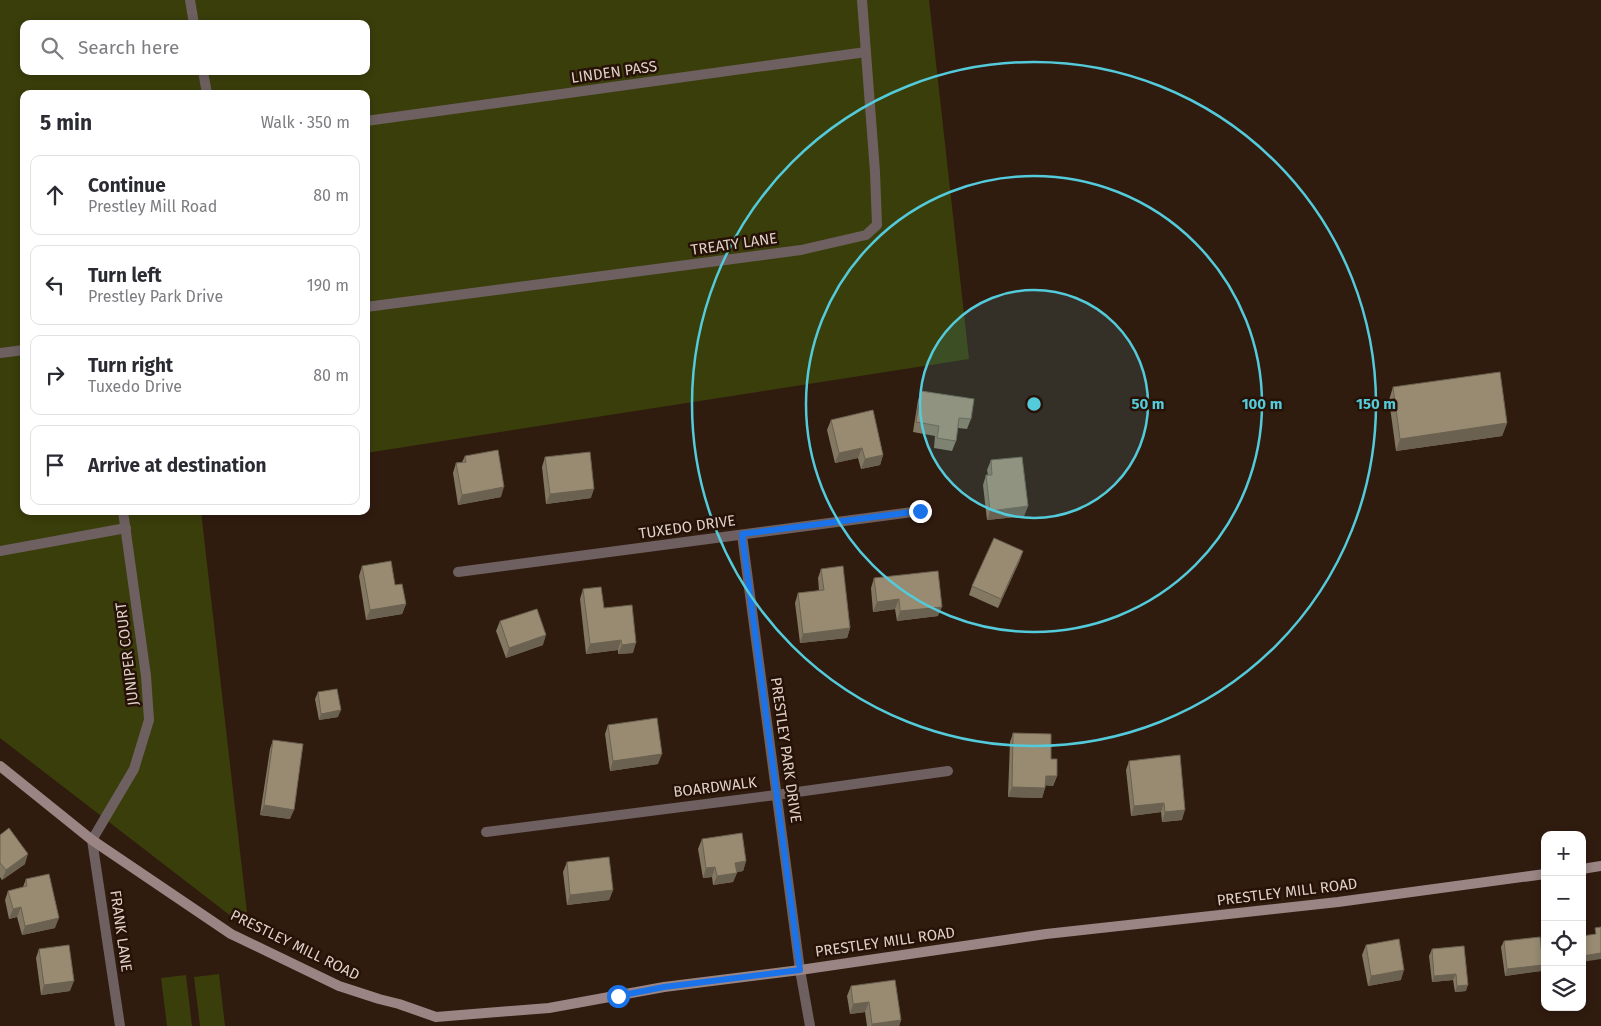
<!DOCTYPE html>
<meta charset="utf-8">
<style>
:root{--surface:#fff;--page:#f7f7f7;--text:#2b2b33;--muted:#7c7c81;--line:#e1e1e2}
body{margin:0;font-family:"Fira Sans",sans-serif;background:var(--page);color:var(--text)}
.controls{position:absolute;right:15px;bottom:15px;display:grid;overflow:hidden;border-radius:10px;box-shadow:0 2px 8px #0003}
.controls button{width:45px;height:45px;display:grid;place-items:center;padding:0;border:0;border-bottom:1px solid var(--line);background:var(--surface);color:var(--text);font:25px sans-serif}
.stop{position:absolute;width:15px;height:15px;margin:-11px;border:4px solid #1a73e8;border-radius:50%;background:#fff}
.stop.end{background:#1a73e8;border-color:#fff;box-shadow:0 1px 5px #0008}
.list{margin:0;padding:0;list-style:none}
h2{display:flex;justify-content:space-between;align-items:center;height:65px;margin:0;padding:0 20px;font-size:21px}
h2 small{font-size:16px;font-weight:400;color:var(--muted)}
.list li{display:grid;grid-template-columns:32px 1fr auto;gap:15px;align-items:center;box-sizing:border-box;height:80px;margin:0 10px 10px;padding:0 10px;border:1px solid var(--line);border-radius:10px}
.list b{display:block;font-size:19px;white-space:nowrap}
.list p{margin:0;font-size:16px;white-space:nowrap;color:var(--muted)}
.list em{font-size:16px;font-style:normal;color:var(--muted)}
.icon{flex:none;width:28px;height:28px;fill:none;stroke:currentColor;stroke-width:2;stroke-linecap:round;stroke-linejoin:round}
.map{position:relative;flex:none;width:1601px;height:1026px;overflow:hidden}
.search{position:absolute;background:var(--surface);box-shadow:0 2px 8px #0003;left:20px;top:20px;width:350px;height:55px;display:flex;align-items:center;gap:12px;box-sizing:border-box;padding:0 18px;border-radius:10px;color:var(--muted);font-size:19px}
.panel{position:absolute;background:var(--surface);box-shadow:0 2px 8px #0003;left:20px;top:90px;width:350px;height:425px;border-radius:10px}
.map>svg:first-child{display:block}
</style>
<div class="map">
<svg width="1601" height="1026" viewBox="0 0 1601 1026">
<rect width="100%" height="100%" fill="#301b0f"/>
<g fill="#3a3e0b" fill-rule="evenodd">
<path d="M 0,0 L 929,0 L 969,359 L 366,453 L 366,94 L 24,94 L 24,511 L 201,511 L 249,930 L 0,738 ZM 24,24 L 366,24 L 366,71 L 24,71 Z"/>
<polygon points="219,974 225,1026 200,1026 194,977"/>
<polygon points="186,975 192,1026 167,1026 161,978"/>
</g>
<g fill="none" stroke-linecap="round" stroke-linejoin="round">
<g stroke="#6e6060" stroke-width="10">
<polyline points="190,0 194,24"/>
<polyline points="203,71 207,94"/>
<polyline points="366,121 866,52"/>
<polyline points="366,307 801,250 866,235 877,225 875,172 862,0"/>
<polyline points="0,353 24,350"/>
<polyline points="742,535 800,970 810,1026"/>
<polyline points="0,551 126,528"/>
<polyline points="458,572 920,511"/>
<polyline points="486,832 776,795 948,771"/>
<polyline points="120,1026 92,840 134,769 149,720 146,676 123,511"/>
</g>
<g stroke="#9a8484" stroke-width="10">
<polyline points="0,766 92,840 231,934 339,986 379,999 399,1004 436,1017 549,1008 664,987 800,970 1046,934 1338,902 1545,874"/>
<polyline points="1582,869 1601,866"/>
</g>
</g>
<g fill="#837862">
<polygon points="1393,387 1507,423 1502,436 1396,451 1389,400"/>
<polygon points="921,391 971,419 967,429 958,428 956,441 952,451 934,448 935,436 913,432 918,400"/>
<polygon points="831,420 883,455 880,465 861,469 858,458 835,463 827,430"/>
<polygon points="465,456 501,497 458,505 453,473 456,463 462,462"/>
<polygon points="545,457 591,498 546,504 542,467"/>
<polygon points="991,460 1028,506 1024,516 987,520 983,485 986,475 988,475 987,470"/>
<polygon points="1023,551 1020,560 998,608 969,595 972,586"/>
<polygon points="362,566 406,604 402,614 366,620 359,576"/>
<polygon points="821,569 850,628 847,638 800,643 795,603 798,593 819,591 818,578"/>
<polygon points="874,578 938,616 897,621 895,609 873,612 871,588"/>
<polygon points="583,589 604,608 633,653 618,654 618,650 586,654 580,599"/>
<polygon points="500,621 543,645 506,658 496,631"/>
<polygon points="318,692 338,717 319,720 315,699"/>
<polygon points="608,725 658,764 610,771 605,734"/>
<polygon points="1013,733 1051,759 1057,776 1053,786 1045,785 1045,788 1042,798 1008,797 1010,742"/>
<polygon points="273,740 290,819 260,815 270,749"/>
<polygon points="1129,761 1182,820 1162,822 1161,812 1131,816 1126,770"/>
<polygon points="0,835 25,864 2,880 0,877"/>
<polygon points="702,839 746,861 743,871 737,872 733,882 713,885 712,877 703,878 698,849"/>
<polygon points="567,862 613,890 609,900 567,905 563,872"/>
<polygon points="26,879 55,928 22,935 17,917 9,919 5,900 8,891 23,887"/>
<polygon points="1504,941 1543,965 1541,971 1505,976 1501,947"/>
<polygon points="1366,945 1401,980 1368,986 1362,955"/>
<polygon points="1464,946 1466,991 1455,992 1453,980 1432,982 1429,956 1432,949"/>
<polygon points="39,949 70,991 41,995 36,958"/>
<polygon points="851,986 901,1020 899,1026 867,1026 865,1012 850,1014 847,996"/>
</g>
<g fill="#6a6150">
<polygon points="1507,423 1502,436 1396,451 1400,439"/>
<polygon points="862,448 858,458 835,463 839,453"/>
<polygon points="883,455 880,465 861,469 865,459"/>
<polygon points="504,487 501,497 458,505 462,495"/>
<polygon points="594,489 591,498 546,504 550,494"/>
<polygon points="1028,506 1024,516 987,520 990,511"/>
<polygon points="1023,551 1020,560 998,608 1001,599"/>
<polygon points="899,599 895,609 873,612 877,602"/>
<polygon points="406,604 402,614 366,620 370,610"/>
<polygon points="942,607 938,616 897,621 900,611"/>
<polygon points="850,628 847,638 800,643 803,634"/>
<polygon points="546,635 543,645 506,658 509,648"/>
<polygon points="621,640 618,650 586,654 590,644"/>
<polygon points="636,643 633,653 618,654 622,645"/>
<polygon points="341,710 338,717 319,720 321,714"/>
<polygon points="662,754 658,764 610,771 613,761"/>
<polygon points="1046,776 1057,776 1053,786 1042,785"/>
<polygon points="1012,787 1045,788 1042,798 1008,797"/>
<polygon points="1164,803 1161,812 1131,816 1134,806"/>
<polygon points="264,805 294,810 290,819 260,815"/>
<polygon points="1185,810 1182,820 1162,822 1165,812"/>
<polygon points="28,854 25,864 2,880 6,870"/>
<polygon points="746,861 743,871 732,873 735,863"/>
<polygon points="715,867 712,877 703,878 706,868"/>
<polygon points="737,873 733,882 713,885 717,876"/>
<polygon points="613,890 609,900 567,905 570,895"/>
<polygon points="21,907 17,917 9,919 13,909"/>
<polygon points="59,918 55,928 22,935 25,926"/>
<polygon points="1601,953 1601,959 1582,962 1583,956"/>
<polygon points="1543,965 1541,971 1505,976 1507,969"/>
<polygon points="1404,970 1401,980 1368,986 1371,976"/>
<polygon points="1456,974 1453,980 1432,982 1434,976"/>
<polygon points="74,981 70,991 41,995 44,985"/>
<polygon points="1468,985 1466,991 1455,992 1457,986"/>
<polygon points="869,1002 865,1012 850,1014 853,1004"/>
<polygon points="901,1020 899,1026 871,1026 872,1024"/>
</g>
<g fill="#988b72" stroke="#6a6150">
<polygon points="1500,372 1507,423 1400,439 1393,387"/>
<polygon points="921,391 974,399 971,419 959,418 956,441 937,438 939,426 916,422"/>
<polygon points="873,410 883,455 865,459 862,448 839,453 831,420"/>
<polygon points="498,450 504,487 462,495 456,463 466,462 465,456"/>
<polygon points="590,452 594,489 550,494 545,457"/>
<polygon points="1022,457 1028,506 990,511 986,475 992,475 991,460"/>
<polygon points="994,538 1023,551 1001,599 972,586"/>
<polygon points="391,561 395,585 402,584 406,604 370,610 362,566"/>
<polygon points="843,566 850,628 803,634 798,593 824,590 821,569"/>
<polygon points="938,571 942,607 900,611 899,599 877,602 874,578"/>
<polygon points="601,587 604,608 632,605 636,643 622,645 621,640 590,644 583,589"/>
<polygon points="537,609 546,635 509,648 500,621"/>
<polygon points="337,689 341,710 321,714 318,692"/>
<polygon points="657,718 662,754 613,761 608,725"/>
<polygon points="1013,733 1051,734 1051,759 1057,759 1057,776 1046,776 1045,788 1012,787"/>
<polygon points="273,740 303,744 294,810 264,805"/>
<polygon points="1180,755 1185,810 1165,812 1164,803 1134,806 1129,761"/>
<polygon points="9,828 28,854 6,870 0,863 0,835"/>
<polygon points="742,833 746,861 735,863 737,873 717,876 715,867 706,868 702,839"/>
<polygon points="609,857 613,890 570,895 567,862"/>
<polygon points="49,874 59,918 25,926 21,907 13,909 8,891 27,886 26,879"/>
<polygon points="1601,927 1601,953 1583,956 1582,936 1596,934 1595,928"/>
<polygon points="1540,937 1543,965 1507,969 1504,941"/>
<polygon points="1399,939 1404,970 1371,976 1366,945"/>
<polygon points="69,945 74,981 44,985 39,949"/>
<polygon points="1464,946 1468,985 1457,986 1456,974 1434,976 1432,949"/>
<polygon points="895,980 901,1020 872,1024 869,1002 853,1004 851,986"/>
</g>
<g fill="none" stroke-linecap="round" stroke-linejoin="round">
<polyline stroke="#1a73e8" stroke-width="6" points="618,996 664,987 800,970 742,534 920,511"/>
</g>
<circle cx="1034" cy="404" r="114" fill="#53cbdb" fill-opacity=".12"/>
<g fill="none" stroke="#53cbdb" stroke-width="2.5">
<circle cx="1034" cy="404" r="114"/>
<circle cx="1034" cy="404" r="228"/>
<circle cx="1034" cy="404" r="342"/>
</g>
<g text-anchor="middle" stroke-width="5" stroke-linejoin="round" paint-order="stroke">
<g font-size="15" fill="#dfd1c9" stroke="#261206">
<text transform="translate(614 72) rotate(-8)" y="5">LINDEN PASS</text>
<text transform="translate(734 244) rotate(-8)" y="5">TREATY LANE</text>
<text transform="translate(687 527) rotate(-8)" y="5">TUXEDO DRIVE</text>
<text transform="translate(127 654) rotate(-97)" y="5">JUNIPER COURT</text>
<text transform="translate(786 750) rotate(82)" y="5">PRESTLEY PARK DRIVE</text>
<text transform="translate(715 787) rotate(-7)" y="5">BOARDWALK</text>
<text transform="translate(1287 892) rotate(-7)" y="5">PRESTLEY MILL ROAD</text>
<text transform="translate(121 931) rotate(82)" y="5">FRANK LANE</text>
<text transform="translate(885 942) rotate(-8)" y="5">PRESTLEY MILL ROAD</text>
<text transform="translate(295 945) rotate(26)" y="5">PRESTLEY MILL ROAD</text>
</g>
</g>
<circle cx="1034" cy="404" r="8" fill="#53cbdb" stroke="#261206" stroke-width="2.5"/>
<g font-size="15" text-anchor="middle" font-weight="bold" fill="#53cbdb" stroke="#261206" stroke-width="5" stroke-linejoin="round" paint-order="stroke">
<text x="1148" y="409">50 m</text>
<text x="1262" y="409">100 m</text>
<text x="1376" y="409">150 m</text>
</g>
</svg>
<div class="controls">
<button>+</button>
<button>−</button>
<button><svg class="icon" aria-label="locate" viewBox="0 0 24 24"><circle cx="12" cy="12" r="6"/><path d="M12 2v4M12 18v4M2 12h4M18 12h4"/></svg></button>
<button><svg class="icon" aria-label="layers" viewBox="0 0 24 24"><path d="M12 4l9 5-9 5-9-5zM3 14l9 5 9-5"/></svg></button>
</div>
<div class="stop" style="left:618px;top:996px"></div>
<div class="stop end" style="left:920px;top:511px"></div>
<div class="search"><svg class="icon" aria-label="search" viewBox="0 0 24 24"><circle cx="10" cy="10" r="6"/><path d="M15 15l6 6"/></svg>Search here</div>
<section class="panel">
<h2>5 min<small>Walk · 350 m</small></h2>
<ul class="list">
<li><svg class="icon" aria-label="ahead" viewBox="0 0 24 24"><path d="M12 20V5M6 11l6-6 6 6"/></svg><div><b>Continue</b><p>Prestley Mill Road</p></div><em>80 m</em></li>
<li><svg class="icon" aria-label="left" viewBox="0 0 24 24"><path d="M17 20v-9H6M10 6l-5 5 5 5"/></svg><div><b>Turn left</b><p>Prestley Park Drive</p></div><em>190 m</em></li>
<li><svg class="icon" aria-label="right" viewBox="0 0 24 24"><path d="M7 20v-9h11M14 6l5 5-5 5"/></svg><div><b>Turn right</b><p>Tuxedo Drive</p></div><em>80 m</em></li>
<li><svg class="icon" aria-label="arrive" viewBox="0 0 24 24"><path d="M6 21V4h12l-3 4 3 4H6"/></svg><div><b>Arrive at destination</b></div></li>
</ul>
</section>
</div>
